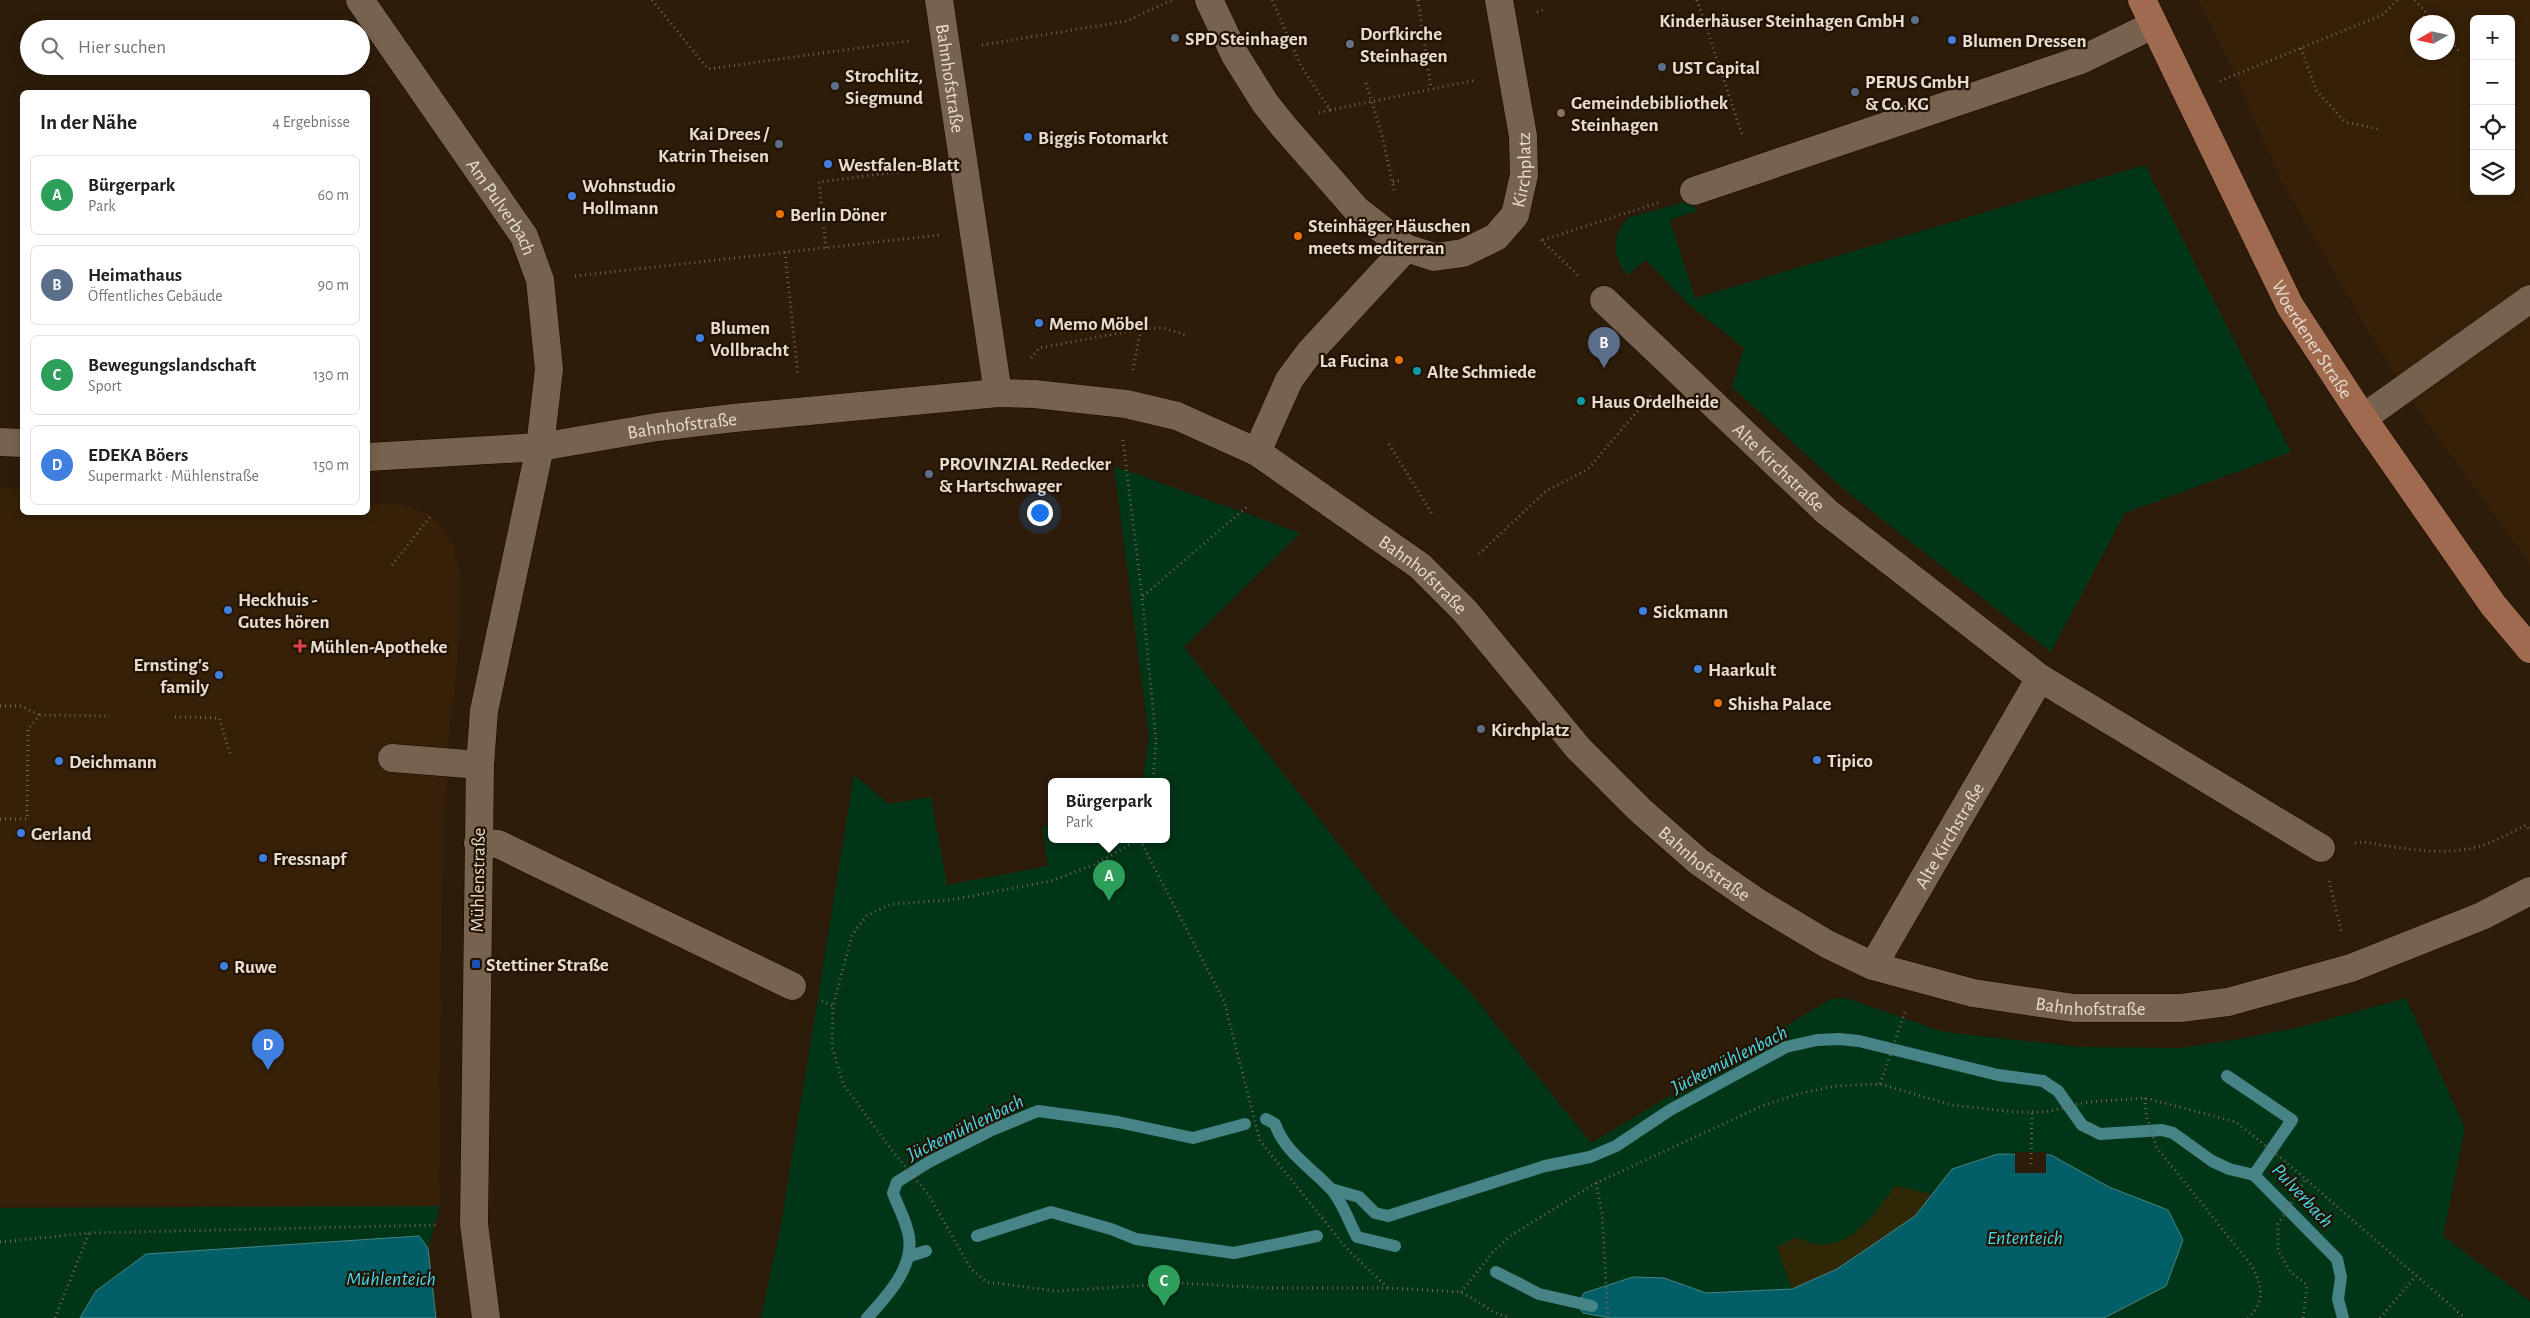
<!DOCTYPE html>
<html lang="de">
<meta charset="utf-8">
<style>
:root{--surface:#fff;--page:#f6f6f6;--text:#202124;--muted:#757577;--line:#e0e0e0;--accent:#686831}
body{margin:0;font-family:"Alegreya Sans",sans-serif;background:var(--page);color:var(--text)}
.controls{position:absolute;right:15px;top:15px;display:grid;overflow:hidden;border-radius:8px;box-shadow:0 2px 12px #0003}
.controls button{width:45px;height:45px;display:grid;place-items:center;padding:0;border:0;border-bottom:1px solid var(--line);background:var(--surface);color:var(--text);font:25px sans-serif}
.compass{position:absolute;left:2410px;top:15px;width:45px;height:45px;border-radius:50%;background:var(--surface);box-shadow:0 2px 12px #0003;rotate:261deg}
.you{position:absolute;left:1039px;top:512px;width:18px;height:18px;margin:-12px;border:4px solid #fff;border-radius:50%;background:#1a73e8;box-shadow:0 0 0 8px #1a73e833}
.badge{display:grid;place-items:center;width:32px;height:32px;border-radius:50%;background:var(--accent);color:#fff;font-size:16px;font-weight:700}
.pin{position:absolute;translate:-50% -41px;filter:drop-shadow(0 1px 2px #0008)}
.pin::after{content:'';position:absolute;top:26px;width:18px;height:15px;background:inherit;clip-path:polygon(0 0,100% 0,50% 100%)}
.popup{position:absolute;left:1048px;top:778px;width:122px;height:65px;box-sizing:border-box;display:grid;place-content:center;border-radius:8px;background:var(--surface);filter:drop-shadow(0 1px 4px #0005);font-size:16px;white-space:nowrap;color:var(--muted)}
.popup b{font-size:19px;color:var(--text)}
.popup::after{content:'';position:absolute;left:50%;top:100%;margin-left:-10px;border:10px solid transparent;border-top-color:var(--surface)}
.list{margin:0;padding:0;list-style:none}
h2{display:flex;justify-content:space-between;align-items:center;height:65px;margin:0;padding:0 20px;font-size:21px}
h2 small{font-size:16px;font-weight:400;color:var(--muted)}
.list li{display:grid;grid-template-columns:32px 1fr auto;gap:15px;align-items:center;box-sizing:border-box;height:80px;margin:0 10px 10px;padding:0 10px;border:1px solid var(--line);border-radius:8px}
.list b{display:block;font-size:19px;white-space:nowrap}
.list p{margin:0;font-size:16px;white-space:nowrap;color:var(--muted)}
.list em{font-size:16px;font-style:normal;color:var(--muted)}
.icon{flex:none;width:28px;height:28px;fill:none;stroke:currentColor;stroke-width:2;stroke-linecap:round;stroke-linejoin:round}
.map{position:relative;flex:none;width:2530px;height:1318px;overflow:hidden}
.search{position:absolute;background:var(--surface);box-shadow:0 2px 12px #0003;left:20px;top:20px;width:350px;height:55px;display:flex;align-items:center;gap:12px;box-sizing:border-box;padding:0 18px;border-radius:28px;color:var(--muted);font-size:19px}
.panel{position:absolute;background:var(--surface);box-shadow:0 2px 12px #0003;left:20px;top:90px;width:350px;height:425px;border-radius:8px}
.map>svg:first-child{display:block}
</style>
<div class="map">
<svg width="2530" height="1318" viewBox="0 0 2530 1318">
<rect width="100%" height="100%" fill="#2d1c0a"/>
<g fill="#362008" fill-rule="evenodd">
<path d="M 2199,0 L 2530,0 L 2530,564 L 2431,428 L 2380,351 L 2282,182 L 2230,63 ZM 2474,19 L 2511,19 L 2511,191 L 2474,191 ZM 2418,22 L 2448,22 L 2448,52 L 2418,52 Z"/>
<polygon points="0,488 22,490 22,512 368,512 368,505 402,505 422,511 431,516 444,530 453,544 460,573 461,601 457,673 448,738 443,854 439,1124 440,1206 0,1206"/>
</g>
<g fill="#003518">
<path d="M 2145,165 L 2291,452 L 2125,513 L 2051,652 L 1845,490 L 1732,387 L 1744,348 L 1688,304 L 1646,260 L 1628,275 C 1612,259 1611,235 1628,218 L 1684,202 L 1691,202 L 1697,211 L 1670,220 L 1695,298 Z"/>
<polygon points="1114,466 1300,533 1184,647 1396,917 1466,987 1591,1143 1831,999 1846,998 1944,1032 2082,1047 2181,1048 2245,1038 2304,1026 2406,998 2465,1128 2443,1236 2530,1301 2530,1318 761,1318 781,1225 854,775 889,804 931,797 947,885 1048,866 1042,827 1051,824 1052,840 1166,840 1166,782 1142,782 1149,738"/>
<polygon points="440,1206 428,1248 436,1318 0,1318 0,1208"/>
</g>
<path fill="#2f2706" d="M 1895,1186 L 1932,1194 L 1915,1216 L 1837,1269 L 1792,1289 L 1777,1247 L 1797,1237 C 1843,1262 1872,1218 1895,1186 Z"/>
<g fill="#025f67" stroke="#478487">
<polygon points="1998,1154 2051,1155 2109,1187 2168,1210 2183,1240 2166,1286 2104,1318 1611,1318 1583,1313 1577,1304 1584,1293 1633,1277 1664,1278 1706,1293 1792,1289 1837,1269 1915,1216 1952,1169"/>
<polygon points="419,1236 428,1248 436,1318 80,1318 96,1291 146,1254"/>
</g>
<rect fill="#2d1c0a" x="2015" y="1152" width="31" height="21"/>
<g fill="none" stroke-linecap="round" stroke-linejoin="round">
<g stroke="#478487" stroke-width="12">
<polyline points="2227,1076 2292,1120 2254,1175"/>
<path d="M 1266,1119 L 1275,1124 C 1286,1154 1311,1167 1331,1189 C 1342,1201 1349,1222 1357,1237 L 1395,1246"/>
<polyline points="1331,1189 1359,1197 1375,1213 1388,1216 1545,1166 1590,1157 1616,1146 1670,1110 1786,1047 1817,1040 1839,1039 1859,1041 1998,1075 2043,1081 2058,1091 2082,1125 2100,1134 2162,1130 2173,1133 2212,1161 2229,1169 2254,1175 2337,1259 2341,1277 2338,1299 2343,1318"/>
<polyline points="977,1236 1051,1212 1111,1229 1136,1239 1234,1253 1317,1236"/>
<polyline points="910,1256 926,1251"/>
<polyline points="1496,1272 1539,1294 1592,1306"/>
<path d="M 867,1318 C 886,1297 914,1268 909,1237 C 907,1222 898,1207 893,1193 L 897,1182 L 929,1162 L 992,1130 L 1038,1111 L 1118,1122 L 1193,1138 L 1245,1124"/>
</g>
<defs>
<g id="minor">
<path id="s1" d="M 360,0 L 524,236 L 540,280 L 549,369 L 540,447 L 484,711 L 480,765 L 474,1224 L 486,1318"/>
<path id="s2" d="M 939,0 L 998,393"/>
<path id="s3" d="M 1209,0 L 1235,55 L 1265,103 L 1285,128 L 1357,210 L 1406,248 L 1434,257 L 1463,253 L 1496,237 L 1515,215 L 1524,175 L 1523,136 L 1499,0"/>
<polyline points="1694,191 2081,60 2153,25"/>
<path id="s4" d="M 1604,300 L 1827,512 L 2040,678 L 2321,848"/>
<polyline points="2363,418 2530,299"/>
<polyline points="0,442 22,443"/>
<polyline points="1257,452 1289,380 1309,353 1406,248"/>
<path id="s5" d="M 368,457 L 540,447 L 657,427 L 734,418 L 998,393 L 1034,394 L 1126,404 L 1177,416 L 1257,452 L 1420,566 L 1465,611 L 1578,748 L 1640,810 L 1699,862 L 1757,902 L 1827,944 L 1873,966 L 1973,993 L 2074,1008 L 2181,1008 L 2228,1002 L 2351,968 L 2482,916 L 2530,891"/>
<polyline points="392,758 480,765"/>
<polyline points="478,843 498,844 792,986"/>
<path id="s6" d="M 1873,966 L 2040,678"/>
</g>
<g id="major">
<path id="s7" d="M 2142,0 L 2290,306 L 2363,418 L 2493,605 L 2530,649"/>
</g>
</defs>
<use href="#minor" stroke="#150600" stroke-width="29"/>
<use href="#major" stroke="#150600" stroke-width="29"/>
<g stroke="#726354" stroke-width="3" stroke-dasharray="1 4" stroke-linecap="butt">
<polyline points="652,0 708,69 909,41"/>
<polyline points="1272,0 1301,66 1330,110 1318,113"/>
<polyline points="1418,0 1431,89"/>
<polyline points="1697,0 1743,137"/>
<polyline points="2415,0 2434,22"/>
<polyline points="1537,12 1546,9"/>
<polyline points="2448,38 2459,51"/>
<polyline points="982,45 1127,21 1172,0"/>
<polyline points="2301,48 2316,90 2345,122 2378,129"/>
<polyline points="2220,81 2382,15 2398,0"/>
<polyline points="1366,83 1382,135 1395,194"/>
<polyline points="1330,110 1476,80"/>
<polyline points="1393,182 1402,180"/>
<polyline points="1541,240 1580,277"/>
<polyline points="1543,240 1660,202"/>
<polyline points="826,248 819,182 929,168"/>
<polyline points="785,252 798,376"/>
<polyline points="575,276 939,235"/>
<polyline points="1031,358 1039,348 1141,329 1163,328 1186,335"/>
<polyline points="1133,370 1141,329"/>
<polyline points="1123,440 1142,596 1156,740 1153,782"/>
<polyline points="1389,444 1432,514"/>
<polyline points="1479,554 1546,491 1588,469 1651,395"/>
<polyline points="392,565 431,516"/>
<polyline points="1143,596 1248,506"/>
<polyline points="0,706 21,706 40,715"/>
<polyline points="175,717 219,718 231,757"/>
<polyline points="0,819 27,819 28,729 40,715 110,716"/>
<polyline points="1138,840 1096,864 1051,881 950,900 892,904 867,915 852,935 833,1006 832,1046 843,1084 894,1153 928,1194 971,1269 987,1282 1056,1291 1181,1283 1268,1288 1389,1288 1461,1292 1496,1313 1510,1318"/>
<polyline points="1140,840 1224,1001 1260,1141 1348,1250 1388,1288"/>
<path d="M 2355,843 L 2363,842 C 2401,848 2442,857 2481,846 C 2497,841 2512,832 2526,825 L 2530,831"/>
<polyline points="2329,881 2342,934"/>
<polyline points="822,1001 833,1006"/>
<polyline points="1880,1084 1905,1012"/>
<path d="M 2145,1098 L 2146,1115 L 2157,1148 L 2252,1266 C 2262,1287 2266,1300 2248,1318"/>
<polyline points="2031,1164 2032,1113"/>
<polyline points="1596,1183 1602,1213 1608,1318"/>
<polyline points="0,1242 89,1233 438,1225"/>
<polyline points="1461,1292 1493,1252 1510,1236 1596,1183 1764,1105 1798,1094 1835,1086 1880,1084 1952,1105 2015,1112 2046,1112 2088,1102 2145,1098 2236,1122 2286,1162 2465,1318"/>
<polyline points="55,1318 89,1233"/>
<path d="M 2303,1318 L 2307,1286 C 2302,1279 2293,1276 2289,1269 C 2284,1263 2284,1257 2278,1252 L 2278,1224 L 2305,1180"/>
<polyline points="2380,1318 2416,1276"/>
</g>
<use href="#minor" stroke="#76624e" stroke-width="28"/>
<use href="#major" stroke="#9f6a4d" stroke-width="28"/>
</g>
<g fill="#5c6f8a" stroke="#231303" stroke-width="2">
<circle cx="1915" cy="20" r="5"/>
<circle cx="1175" cy="38" r="5"/>
<circle cx="1662" cy="67" r="5"/>
<circle cx="835" cy="86" r="5"/>
<circle cx="1855" cy="92" r="5"/>
<circle cx="779" cy="144" r="5"/>
<circle cx="929" cy="474" r="5"/>
<circle cx="1481" cy="729" r="5"/>
</g>
<g fill="#3f7fe0" stroke="#231303" stroke-width="2">
<circle cx="1952" cy="40" r="5"/>
<circle cx="1028" cy="137" r="5"/>
<circle cx="828" cy="164" r="5"/>
<circle cx="572" cy="196" r="5"/>
<circle cx="1039" cy="323" r="5"/>
<circle cx="700" cy="338" r="5"/>
<circle cx="228" cy="610" r="5"/>
<circle cx="1643" cy="611" r="5"/>
<circle cx="1698" cy="669" r="5"/>
<circle cx="219" cy="675" r="5"/>
<circle cx="1817" cy="760" r="5"/>
<circle cx="59" cy="761" r="5"/>
<circle cx="21" cy="833" r="5"/>
<circle cx="263" cy="858" r="5"/>
<circle cx="224" cy="966" r="5"/>
</g>
<circle fill="#6b7280" stroke="#231303" stroke-width="2" cx="1350" cy="44" r="5"/>
<circle fill="#8d6e63" stroke="#231303" stroke-width="2" cx="1561" cy="113" r="5"/>
<g fill="#e8710a" stroke="#231303" stroke-width="2">
<circle cx="780" cy="214" r="5"/>
<circle cx="1298" cy="236" r="5"/>
<circle cx="1399" cy="360" r="5"/>
<circle cx="1718" cy="703" r="5"/>
</g>
<g fill="#0f9aa8" stroke="#231303" stroke-width="2">
<circle cx="1417" cy="371" r="5"/>
<circle cx="1581" cy="401" r="5"/>
</g>
<path fill="#e0444e" stroke="#231303" stroke-width="2" d="M297.5 638.5h5v5h5v5h-5v5h-5v-5h-5v-5h5z"/>
<rect fill="#1a4fb4" stroke="#231303" stroke-width="2" x="471" y="959" width="10" height="10" rx="2.5"/>
<g text-anchor="middle" stroke-width="4.5" stroke-linejoin="round" paint-order="stroke">
<g font-size="19" font-weight="bold" fill="#e7dcd1" stroke="#231303" text-anchor="start">
<text x="1905" y="27" text-anchor="end">Kinderhäuser Steinhagen GmbH</text>
<text x="1360" y="40">Dorfkirche<tspan x="1360" dy="22">Steinhagen</tspan></text>
<text x="1185" y="45">SPD Steinhagen</text>
<text x="1962" y="47">Blumen Dressen</text>
<text x="1672" y="74">UST Capital</text>
<text x="845" y="82">Strochlitz,<tspan x="845" dy="22">Siegmund</tspan></text>
<text x="1865" y="88">PERUS GmbH<tspan x="1865" dy="22">&amp; Co. KG</tspan></text>
<text x="1571" y="109">Gemeindebibliothek<tspan x="1571" dy="22">Steinhagen</tspan></text>
<text x="769" y="140" text-anchor="end">Kai Drees /<tspan x="769" dy="22">Katrin Theisen</tspan></text>
<text x="1038" y="144">Biggis Fotomarkt</text>
<text x="838" y="171">Westfalen-Blatt</text>
<text x="582" y="192">Wohnstudio<tspan x="582" dy="22">Hollmann</tspan></text>
<text x="790" y="221">Berlin Döner</text>
<text x="1308" y="232">Steinhäger Häuschen<tspan x="1308" dy="22">meets mediterran</tspan></text>
<text x="1049" y="330">Memo Möbel</text>
<text x="710" y="334">Blumen<tspan x="710" dy="22">Vollbracht</tspan></text>
<text x="1389" y="367" text-anchor="end">La Fucina</text>
<text x="1427" y="378">Alte Schmiede</text>
<text x="1591" y="408">Haus Ordelheide</text>
<text x="939" y="470">PROVINZIAL Redecker<tspan x="939" dy="22">&amp; Hartschwager</tspan></text>
<text x="238" y="606">Heckhuis -<tspan x="238" dy="22">Gutes hören</tspan></text>
<text x="1653" y="618">Sickmann</text>
<text x="310" y="653">Mühlen-Apotheke</text>
<text x="209" y="671" text-anchor="end">Ernsting's<tspan x="209" dy="22">family</tspan></text>
<text x="1708" y="676">Haarkult</text>
<text x="1728" y="710">Shisha Palace</text>
<text x="1491" y="736">Kirchplatz</text>
<text x="1827" y="767">Tipico</text>
<text x="69" y="768">Deichmann</text>
<text x="31" y="840">Gerland</text>
<text x="273" y="865">Fressnapf</text>
<text x="486" y="971">Stettiner Straße</text>
<text x="234" y="973">Ruwe</text>
</g>
<g font-size="19" fill="#e7dcd1" stroke="#231303">
<text dy="7" stroke="none"><textPath href="#s2" startOffset="79">Bahnhofstraße</textPath></text>
<text dy="7" stroke="none"><textPath href="#s3" startOffset="491">Kirchplatz</textPath></text>
<text dy="7" stroke="none"><textPath href="#s1" startOffset="251">Am Pulverbach</textPath></text>
<text dy="7" stroke="none"><textPath href="#s7" startOffset="380">Woerdener Straße</textPath></text>
<text dy="7" stroke="none"><textPath href="#s5" startOffset="316">Bahnhofstraße</textPath></text>
<text dy="7" stroke="none"><textPath href="#s4" startOffset="242">Alte Kirchstraße</textPath></text>
<text dy="7" stroke="none"><textPath href="#s5" startOffset="1109">Bahnhofstraße</textPath></text>
<text dy="7" stroke="none"><textPath href="#s6" startOffset="151">Alte Kirchstraße</textPath></text>
<text dy="7" stroke="none"><textPath href="#s5" startOffset="1514">Bahnhofstraße</textPath></text>
<text transform="translate(477 880) rotate(-89)" y="7">Mühlenstraße</text>
<text dy="7" stroke="none"><textPath href="#s5" startOffset="1934">Bahnhofstraße</textPath></text>
</g>
<g font-size="20" font-style="italic" fill="#47dcec" stroke="#231303">
<text transform="translate(1729 1059) rotate(-27)" y="7">Jückemühlenbach</text>
<text transform="translate(965 1127) rotate(-26)" y="7">Jückemühlenbach</text>
<text transform="translate(2303 1195) rotate(47)" y="7">Pulverbach</text>
<text x="2025" y="1244">Ententeich</text>
<text x="391" y="1285">Mühlenteich</text>
</g>
</g>
</svg>
<div class="controls">
<button>+</button>
<button>−</button>
<button><svg class="icon" aria-label="locate" viewBox="0 0 24 24"><circle cx="12" cy="12" r="6"/><path d="M12 2v4M12 18v4M2 12h4M18 12h4"/></svg></button>
<button><svg class="icon" aria-label="layers" viewBox="0 0 24 24"><path d="M12 4l9 5-9 5-9-5zM3 14l9 5 9-5"/></svg></button>
</div>
<svg class="compass" viewBox="-18 -18 36 36"><path d="M0-13l5 13h-10z" fill="#e53935"/><path d="M0 13l5-13h-10z" fill="#757577"/></svg>
<div class="you"></div>
<div class="pin badge" style="left:1109px;top:901px;background:#2e9e5b">A</div>
<div class="popup"><b>Bürgerpark</b>Park</div>
<div class="pin badge" style="left:1604px;top:368px;background:#5c6f8a">B</div>
<div class="pin badge" style="left:1164px;top:1306px;background:#2e9e5b">C</div>
<div class="pin badge" style="left:268px;top:1070px;background:#3f7fe0">D</div>
<div class="search"><svg class="icon" aria-label="search" viewBox="0 0 24 24"><circle cx="10" cy="10" r="6"/><path d="M15 15l6 6"/></svg>Hier suchen</div>
<section class="panel">
<h2>In der Nähe<small>4 Ergebnisse</small></h2>
<ul class="list">
<li><span class="badge" style="background:#2e9e5b">A</span><div><b>Bürgerpark</b><p>Park</p></div><em>60 m</em></li>
<li><span class="badge" style="background:#5c6f8a">B</span><div><b>Heimathaus</b><p>Öffentliches Gebäude</p></div><em>90 m</em></li>
<li><span class="badge" style="background:#2e9e5b">C</span><div><b>Bewegungslandschaft</b><p>Sport</p></div><em>130 m</em></li>
<li><span class="badge" style="background:#3f7fe0">D</span><div><b>EDEKA Böers</b><p>Supermarkt · Mühlenstraße</p></div><em>150 m</em></li>
</ul>
</section>
</div>
